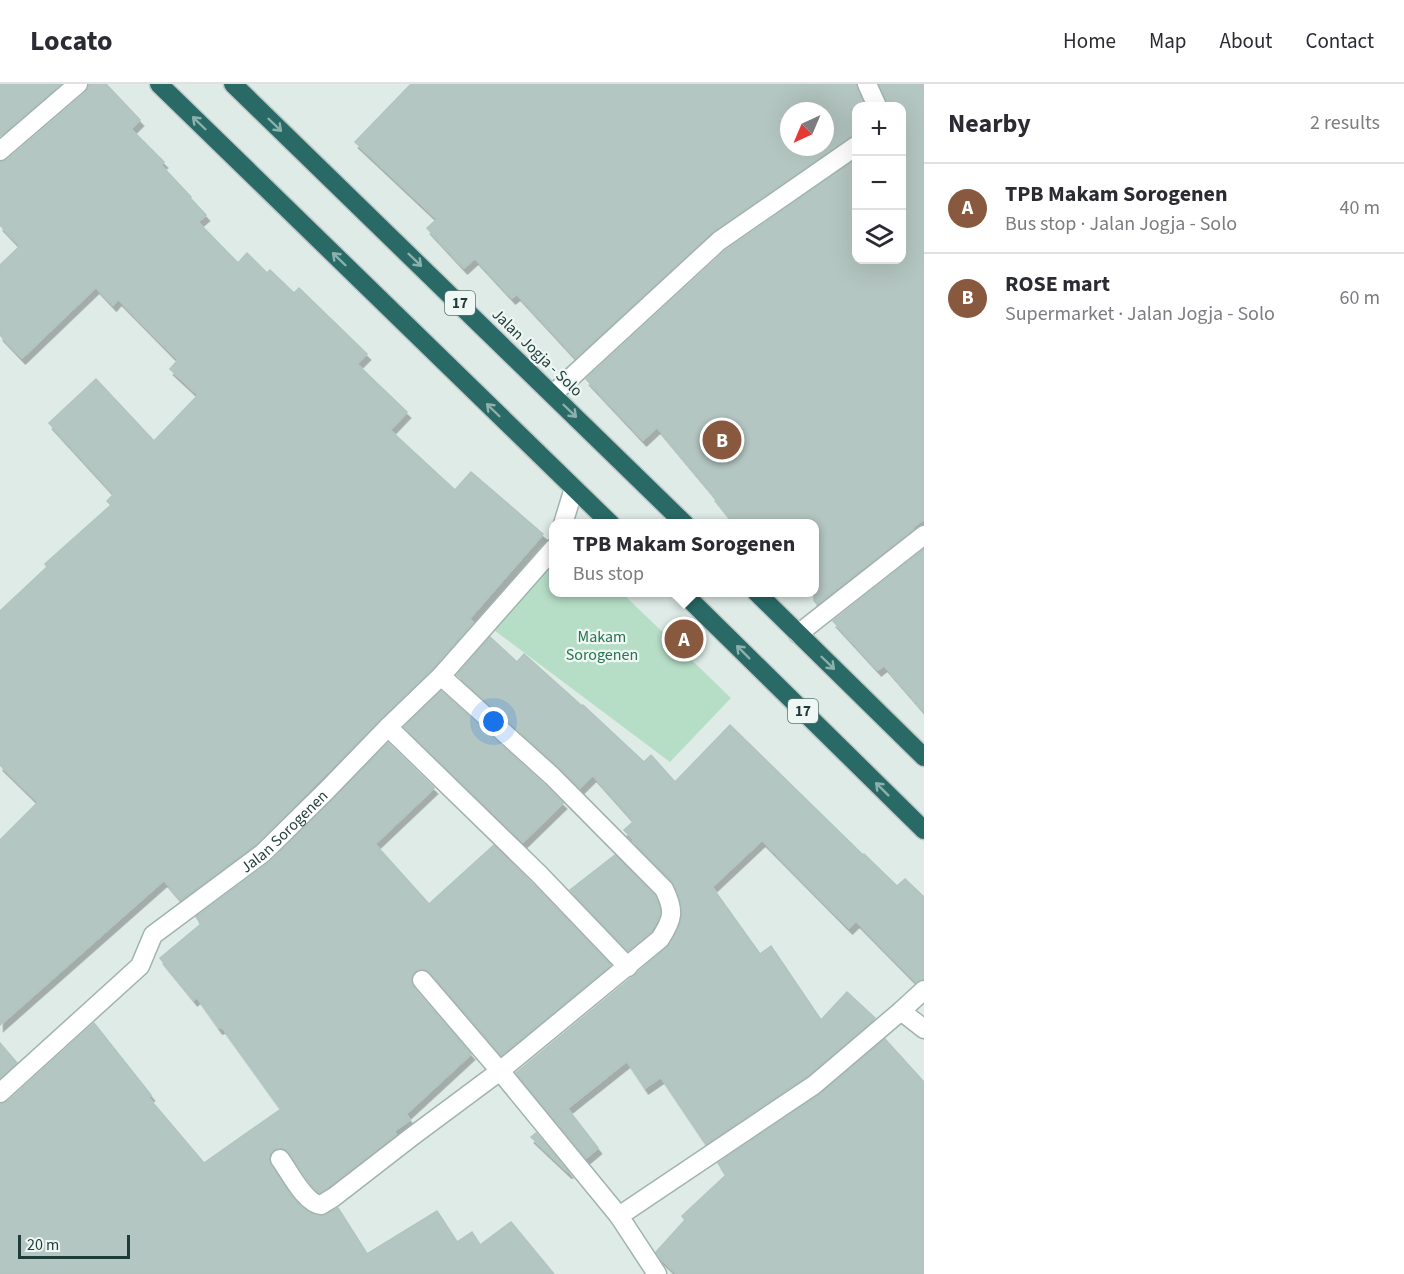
<!DOCTYPE html>
<meta charset="utf-8">
<style>
:root{--surface:#fff;--page:#f7f7f7;--text:#2b2b33;--muted:#7c7c81;--line:#e1e1e2;--accent:#88593f}
body{margin:0;font-family:"Source Sans 3",sans-serif;background:var(--page);color:var(--text)}
.controls{position:absolute;right:18px;top:18px;display:grid;overflow:hidden;border-radius:12px;box-shadow:0 6px 24px #0002}
.controls button{width:54px;height:54px;display:grid;place-items:center;padding:0;border:0;border-bottom:2px solid var(--line);background:var(--surface);color:var(--text);font:30px sans-serif}
.compass{position:absolute;left:780px;top:18px;width:54px;height:54px;border-radius:50%;background:var(--surface);box-shadow:0 6px 24px #0002;rotate:224deg}
.scale{position:absolute;left:18px;bottom:15px;width:112px;box-sizing:border-box;padding-left:6px;border:3px solid #1f3c38;border-top:0;font-size:16px;line-height:21px;white-space:nowrap;color:#1f3c38;-webkit-text-stroke:4px #eff7f4;paint-order:stroke}
.you{position:absolute;left:494px;top:638px;width:21px;height:21px;margin:-15px;border:4px solid #fff;border-radius:50%;background:#1a73e8;box-shadow:0 0 0 9px #1a73e833}
.badge{display:grid;place-items:center;width:39px;height:39px;border-radius:50%;background:var(--accent);color:#fff;font-size:20px;font-weight:700}
.pin{position:absolute;translate:-50% -50%;border:3px solid #fff;box-shadow:0 2px 6px #0006}
.popup{position:absolute;left:549px;top:435px;width:270px;height:78px;box-sizing:border-box;display:grid;place-content:center;border-radius:12px;background:var(--surface);filter:drop-shadow(0 2px 4px #0005);font-size:20px;white-space:nowrap;color:var(--muted)}
.popup b{font-size:22px;color:var(--text)}
.popup::after{content:'';position:absolute;left:50%;top:100%;margin-left:-12px;border:12px solid transparent;border-top-color:var(--surface)}
.list{margin:0;padding:0;list-style:none}
h2{display:flex;justify-content:space-between;align-items:center;height:78px;margin:0;padding:0 24px;font-size:26px}
h2 small{font-size:20px;font-weight:400;color:var(--muted)}
.list li{display:grid;grid-template-columns:39px 1fr auto;gap:18px;align-items:center;box-sizing:border-box;height:90px;padding:0 24px;border-top:2px solid var(--line)}
.list b{display:block;font-size:22px;white-space:nowrap}
.list p{margin:0;font-size:20px;white-space:nowrap;color:var(--muted)}
.list em{font-size:20px;font-style:normal;color:var(--muted)}
.icon{flex:none;width:33px;height:33px;fill:none;stroke:currentColor;stroke-width:2;stroke-linecap:round;stroke-linejoin:round}
.map{position:relative;flex:none;width:924px;height:1190px;overflow:hidden}
header{display:flex;align-items:center;gap:36px;box-sizing:border-box;height:84px;padding:0 30px;background:var(--surface);border-bottom:2px solid var(--line)}
header strong{font-size:28px}
nav{display:flex;gap:33px;margin-inline-start:auto;font-size:21px}
main{display:flex}
aside{flex:1;background:var(--surface)}
.map>svg:first-child{display:block}
</style>
<header>
<strong>Locato</strong>
<nav><a>Home</a><a>Map</a><a>About</a><a>Contact</a></nav>
</header>
<main>
<div class="map">
<svg width="924" height="1190" viewBox="0 0 924 1190">
<defs>
<filter id="shadow"><feDropShadow dx="3.5" dy="6" stdDeviation="0" flood-color="#0004"/></filter>
</defs>
<rect width="100%" height="100%" fill="#deebe7"/>
<polygon fill="#b6dec7" points="553,454 554,508 622,509 731,614 670,678 482,537"/>
<g fill="#b4c6c1" stroke="#b1c5c0" stroke-width="1.5" fill-rule="evenodd" filter="url(#shadow)">
<polygon points="0,0 61,0 0,52"/>
<polygon points="89,0 106,0 140,36 131,45 164,78 161,81 191,113 190,114 206,131 198,138 238,179 247,169 267,189 270,186 294,209 299,204 367,270 357,280 407,328 390,346 455,406 471,388 543,450 469,535 473,538 433,584 380,635 256,760 181,816 164,796 0,941 0,756 38,718 0,681 0,527 47,483 45,480 111,421 107,417 114,410 49,339 96,295 154,357 198,311 170,285 178,276 118,215 113,221 96,203 22,274 0,251 0,181 20,162 0,141 0,78 7,76 85,9 88,4"/>
<path d="M 411,0 L 856,0 L 865,22 L 856,22 L 856,51 L 850,53 L 713,148 L 576,274 L 517,210 L 512,214 L 475,174 L 464,184 L 427,144 L 437,135 L 355,58 ZM 789,27 L 825,27 L 825,63 L 789,63 Z"/>
<polygon points="879,0 924,0 924,435 912,444 913,445 817,520 814,517 814,440 735,440 712,411 713,410 657,343 643,356 586,295 726,166 856,75 856,176 902,176 902,22 888,22"/>
<polygon points="924,465 924,627 884,581 878,586 833,537"/>
<polygon points="490,553 517,578 524,570 582,622 583,621 644,678 651,671 675,698 730,641 863,771 864,770 897,802 905,795 924,813 924,895 916,898 856,837 849,844 762,756 712,803 760,870 771,862 821,936 847,908 875,934 807,992 706,1060 661,993 645,1004 627,977 554,1035 516,989 631,894 635,891 638,888 667,863 680,840 682,823 678,809 672,797 633,757 634,756 624,746 634,737 593,691 580,704 560,684 457,591"/>
<polygon points="441,607 544,700 563,719 523,758 404,643"/>
<polygon points="388,659 434,704 375,760 429,820 494,761 531,798 611,881 501,971 431,889 425,885 419,885 415,887 411,893 411,899 413,903 471,970 406,1030 410,1036 394,1047 396,1050 320,1109 312,1102 289,1069 285,1065 280,1064 274,1065 270,1070 269,1076 289,1109 301,1123 309,1128 323,1132 338,1124 367,1170 437,1127 457,1158 472,1148 480,1161 511,1138 554,1190 0,1190 0,1020 8,1017 94,939 151,1011 148,1013 204,1079 281,1025 222,943 219,944 197,913 194,916 160,874 201,840 196,833 271,777"/>
<polygon points="615,771 655,812 660,826 659,833 651,847 628,867 570,806"/>
<polygon points="885,955 924,998 924,1190 677,1190 660,1174 656,1168 685,1136 682,1132 726,1091 718,1079 820,1010"/>
<polygon points="0,959 17,979 0,994"/>
<polygon points="567,1024 598,1064 586,1074 554,1035"/>
<polygon points="536,1049 569,1088 568,1088 531,1053"/>
</g>
<g fill="none" stroke-linecap="round" stroke-linejoin="round">
<defs>
<g id="street">
<polyline points="867,0 877,22"/>
<polyline points="0,67 78,0"/>
<polyline points="553,310 719,157 856,62"/>
<polyline points="563,440 574,404"/>
<polyline points="798,550 924,451"/>
<polyline points="388,643 539,790 628,883"/>
<path d="M 422,896 L 500,987 L 660,855 C 673,835 675,827 664,805 L 552,692 L 441,592"/>
<polyline points="901,927 924,945"/>
<path id="s1" d="M 0,1009 L 140,882 L 153,851 L 263,769 L 327,706 L 388,643 L 441,592 L 554,464"/>
<path d="M 280,1075 C 289,1087 305,1120 321,1121 L 334,1113 L 414,1051 L 500,987 L 619,1132"/>
<polyline points="657,1190 619,1132 814,1001 901,927 924,906"/>
</g>
<g id="highway">
<polyline points="159,0 611,440"/>
<polyline points="233,0 685,440"/>
<polyline points="682,508 924,746"/>
<polyline points="756,508 924,673"/>
</g>
</defs>
<use href="#street" stroke="#a1b3af" stroke-width="21"/>
<use href="#highway" stroke="#c0c8c7" stroke-width="21"/>
<use href="#street" stroke="#fff" stroke-width="18"/>
<use href="#highway" stroke="#296a66" stroke-width="18"/>
</g>
<defs><path id="oneway-shaft" d="M-6 0H5M1.5-3L5.5 0L1.5 3" fill="none" stroke-width="1.6" stroke-linecap="round" stroke-linejoin="round" transform="scale(1.5)"/></defs>
<g stroke="#8cb0ad">
<use href="#oneway-shaft" transform="translate(199 39) rotate(-136)"/>
<use href="#oneway-shaft" transform="translate(275 41) rotate(44)"/>
<use href="#oneway-shaft" transform="translate(339 175) rotate(-136)"/>
<use href="#oneway-shaft" transform="translate(415 176) rotate(44)"/>
<use href="#oneway-shaft" transform="translate(493 326) rotate(-136)"/>
<use href="#oneway-shaft" transform="translate(570 327) rotate(44)"/>
<use href="#oneway-shaft" transform="translate(743 568) rotate(-135)"/>
<use href="#oneway-shaft" transform="translate(828 579) rotate(44)"/>
<use href="#oneway-shaft" transform="translate(882 705) rotate(-135)"/>
</g>
<g text-anchor="middle" stroke-width="4.5" stroke-linejoin="round" paint-order="stroke">
<g fill="#eff7f4" stroke="#5d7470" stroke-width="1.5">
<rect x="445" y="207" width="30" height="24" rx="4.5"/>
<rect x="788" y="615" width="30" height="24" rx="4.5"/>
</g>
<g font-size="15" font-weight="bold" fill="#1f3c38">
<text x="460" y="224">17</text>
<text x="803" y="632">17</text>
</g>
<g font-size="16" fill="#1f3c38" stroke="#eff7f4">
<text transform="translate(538 268) rotate(44)" y="6">Jalan Jogja - Solo</text>
<text dy="6" stroke="none"><textPath href="#s1" startOffset="390">Jalan Sorogenen</textPath></text>
</g>
<g font-size="16" fill="#277551" stroke="#eff7f4">
<text x="602" y="558">Makam<tspan x="602" dy="18">Sorogenen</tspan></text>
</g>
</g>
</svg>
<div class="controls">
<button>+</button>
<button>−</button>
<button><svg class="icon" aria-label="layers" viewBox="0 0 24 24"><path d="M12 4l9 5-9 5-9-5zM3 14l9 5 9-5"/></svg></button>
</div>
<svg class="compass" viewBox="-18 -18 36 36"><path d="M0-13l5 13h-10z" fill="#e53935"/><path d="M0 13l5-13h-10z" fill="#7c7c81"/></svg>
<div class="scale">20 m</div>
<div class="you"></div>
<div class="pin badge" style="left:684px;top:555px">A</div>
<div class="popup"><b>TPB Makam Sorogenen</b>Bus stop</div>
<div class="pin badge" style="left:722px;top:356px">B</div>
</div>
<aside>
<h2>Nearby<small>2 results</small></h2>
<ul class="list">
<li><span class="badge">A</span><div><b>TPB Makam Sorogenen</b><p>Bus stop · Jalan Jogja - Solo</p></div><em>40 m</em></li>
<li><span class="badge">B</span><div><b>ROSE mart</b><p>Supermarket · Jalan Jogja - Solo</p></div><em>60 m</em></li>
</ul>
</aside>
</main>
